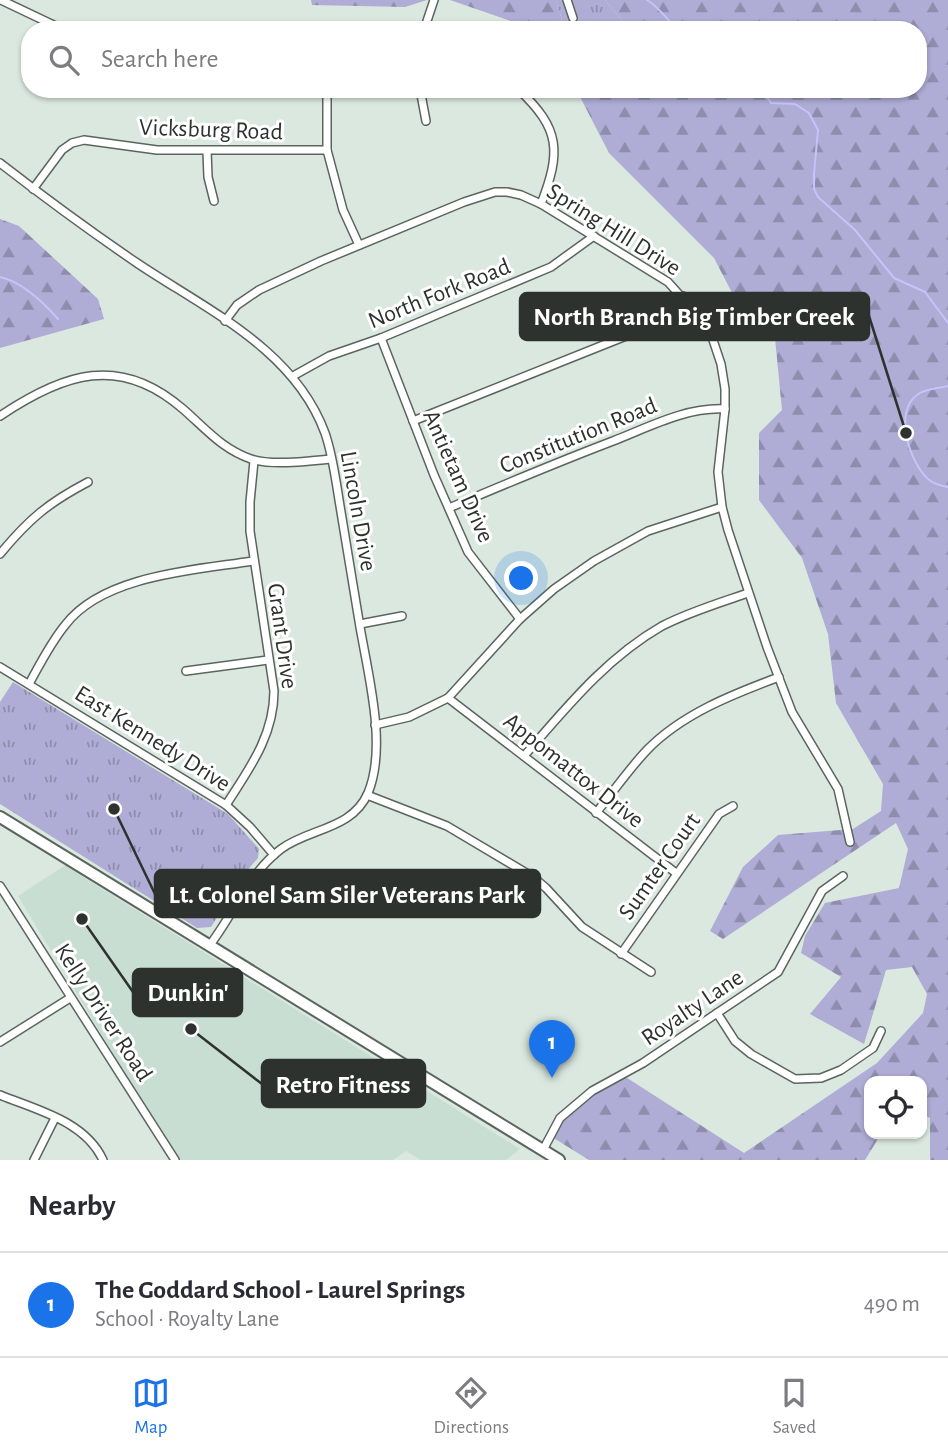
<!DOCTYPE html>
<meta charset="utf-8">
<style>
:root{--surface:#fff;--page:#f7f7f7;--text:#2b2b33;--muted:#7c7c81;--line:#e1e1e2;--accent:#1a73e8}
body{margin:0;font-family:"Alegreya Sans",sans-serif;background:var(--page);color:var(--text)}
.controls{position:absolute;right:21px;bottom:21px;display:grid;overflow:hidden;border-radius:14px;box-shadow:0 2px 5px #0004}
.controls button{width:63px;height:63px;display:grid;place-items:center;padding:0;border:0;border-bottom:2px solid var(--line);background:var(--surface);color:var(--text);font:35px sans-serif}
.you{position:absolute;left:522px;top:579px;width:24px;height:24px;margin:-18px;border:5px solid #fff;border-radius:50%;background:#1a73e8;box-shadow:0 0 0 10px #1a73e833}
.badge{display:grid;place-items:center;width:46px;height:46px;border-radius:50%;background:var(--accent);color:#fff;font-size:23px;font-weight:700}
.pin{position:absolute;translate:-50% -58px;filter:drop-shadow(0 2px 4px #0008)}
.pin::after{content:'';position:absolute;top:37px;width:24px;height:21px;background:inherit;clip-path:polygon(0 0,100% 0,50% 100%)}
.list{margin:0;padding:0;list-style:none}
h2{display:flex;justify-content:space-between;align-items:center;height:91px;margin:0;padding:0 28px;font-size:30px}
h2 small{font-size:23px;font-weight:400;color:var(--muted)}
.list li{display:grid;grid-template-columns:46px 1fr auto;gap:21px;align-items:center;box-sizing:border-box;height:105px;padding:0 28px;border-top:2px solid var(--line)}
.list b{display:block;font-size:26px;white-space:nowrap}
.list p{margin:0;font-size:23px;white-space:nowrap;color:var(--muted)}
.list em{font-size:23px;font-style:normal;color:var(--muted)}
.icon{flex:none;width:38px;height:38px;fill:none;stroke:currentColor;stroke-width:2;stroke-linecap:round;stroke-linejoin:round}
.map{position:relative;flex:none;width:948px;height:1160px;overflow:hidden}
.search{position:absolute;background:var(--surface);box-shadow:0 2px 5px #0004;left:21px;right:21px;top:21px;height:77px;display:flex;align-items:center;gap:18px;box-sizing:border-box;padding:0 24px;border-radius:28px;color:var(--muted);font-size:26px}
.sheet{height:196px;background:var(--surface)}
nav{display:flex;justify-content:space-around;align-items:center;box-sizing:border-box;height:98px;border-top:2px solid var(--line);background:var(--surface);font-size:19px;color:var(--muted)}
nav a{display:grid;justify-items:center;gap:4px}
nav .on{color:var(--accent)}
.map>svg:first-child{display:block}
</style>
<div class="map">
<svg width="948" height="1160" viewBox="0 0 948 1160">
<defs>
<pattern id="forest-firs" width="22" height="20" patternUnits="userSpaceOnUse" patternTransform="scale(1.75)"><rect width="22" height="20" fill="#afacd5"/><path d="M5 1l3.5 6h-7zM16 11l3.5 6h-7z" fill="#8f8dad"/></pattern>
<pattern id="park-tufts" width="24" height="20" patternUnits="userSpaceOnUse" patternTransform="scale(1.75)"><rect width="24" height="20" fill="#afacd5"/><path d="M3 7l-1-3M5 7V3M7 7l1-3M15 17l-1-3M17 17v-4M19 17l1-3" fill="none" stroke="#8f8dad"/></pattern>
</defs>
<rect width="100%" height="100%" fill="#dae8df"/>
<polygon fill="#c9ded2" points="67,864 83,877 520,1149 506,1160 421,1160 406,1151 393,1160 177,1160 18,896"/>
<g fill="url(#forest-firs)">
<polygon points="311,0 427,0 405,7 312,5"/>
<polygon points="450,0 556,0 565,30 537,30"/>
<polygon points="605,0 948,0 948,1160 930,1160 930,1118 922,1114 922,1081 869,1081 869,1134 881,1134 865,1160 589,1160 552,1137 571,1107 624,1076 744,1153 877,1063 923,1013 927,994 912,967 886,970 864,1044 810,1014 841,977 801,953 805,936 825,903 899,888 908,849 896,823 723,939 710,931 743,867 778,835 853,829 881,811 883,784 836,703 828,634 802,558 759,500 759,433 782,410 775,338 755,337 714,258 609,153 576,89 918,89 918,30 630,30"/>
<polygon points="0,219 19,226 98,299 104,319 0,348"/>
</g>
<g fill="url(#park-tufts)">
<polygon points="556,0 605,0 630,30 565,30"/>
<polygon points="13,682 228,814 259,849 258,858 244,874 211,927 197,928 0,804 0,702"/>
</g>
<polygon fill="#afacd5" points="175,850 203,863 192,887 164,874"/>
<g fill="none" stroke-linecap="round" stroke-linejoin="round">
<g stroke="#c7c3fa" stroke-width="2">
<path d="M 647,0 C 660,8 667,20 678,30"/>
<polyline points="706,30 717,30"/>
<polyline points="762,89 771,103 795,104 809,113 818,130 814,174 814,189 818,197 855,230 894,278 925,292 948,323"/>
<path d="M 0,277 C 23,282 43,302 58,319"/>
<path d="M 948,386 C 937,389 926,388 917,395 C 893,412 910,463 928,479 C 934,484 941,486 948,487"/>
</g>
<defs>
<g id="minor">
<polyline points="1,0 64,30"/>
<polyline points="567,0 573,18"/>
<polyline points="424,30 434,0"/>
<polyline points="327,89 327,150 343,210 359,245"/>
<polyline points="420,89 426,121"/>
<path d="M 518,89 C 561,129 561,152 541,204"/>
<polyline points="207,151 208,177 214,201"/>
<path d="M 0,163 C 45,198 90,231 137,263 C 207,310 294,349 325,433 C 333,456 336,482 340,506 C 346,544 353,583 359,621 C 367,671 388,745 368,793 C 352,830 309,828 281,849 C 248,874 234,914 209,946"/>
<polyline points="33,189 62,150 72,143 84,140 157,150 327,150"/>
<polyline points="225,321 237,305 259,290 321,261 464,202 495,192 507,192 521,195 541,204 668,282 695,312 712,337 721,364 725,389 725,409 718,472 722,507 728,530 767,647 792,712 838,789 850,842"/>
<polyline points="381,338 434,475 468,552 520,619"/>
<polyline points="293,376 329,356 381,338 551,267 594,236"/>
<path d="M 0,416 C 64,373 120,354 183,409 C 206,429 222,449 251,459 C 271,466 310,461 331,459"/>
<polyline points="413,421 631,334 665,314 683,296"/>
<path d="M 449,508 C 503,485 558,462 613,441 C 649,427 686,407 725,409"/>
<path d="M 0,554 C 29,519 48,503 88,482"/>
<polyline points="360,624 402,616"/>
<polyline points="0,667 226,805 250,827 274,855"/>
<polyline points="186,671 268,660"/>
<path d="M 29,684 C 40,664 51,642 66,624 C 104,575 196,570 253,561"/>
<polyline points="448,698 676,873"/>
<polyline points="375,725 409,717 448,698 520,619 554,589 594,561 648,531 722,507"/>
<path d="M 524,756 C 566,708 606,658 662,626 C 689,612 719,603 748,593"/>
<polyline points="367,795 447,826 533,877 546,888 582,927 651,972"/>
<path d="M 226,805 C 249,769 274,736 274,691 L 250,531 L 250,502 L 254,461"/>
<path d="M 596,813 C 613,792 629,769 647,750 C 682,714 733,694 779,677"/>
<polyline points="0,886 175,1160"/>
<polyline points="621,954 719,814 733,806"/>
<polyline points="717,1013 735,1041 751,1054 795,1079 821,1078 841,1070 873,1048 881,1031"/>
<polyline points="0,1042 70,998"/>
<path d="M 0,1095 C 37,1110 85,1121 103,1160"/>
<polyline points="543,1150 560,1118 592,1091 643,1063 778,972 822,891 843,876"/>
<polyline points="34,1160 55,1118"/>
</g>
<polyline id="secondary" points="0,817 559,1160"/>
</defs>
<use href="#minor" stroke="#5a655e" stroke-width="10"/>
<use href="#secondary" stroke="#5a655e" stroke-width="14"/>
<use href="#minor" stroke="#fff" stroke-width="7"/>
<use href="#secondary" stroke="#fff" stroke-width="10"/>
</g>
<g text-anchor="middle" stroke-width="6" stroke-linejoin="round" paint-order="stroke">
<g font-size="24" fill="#2d322f" stroke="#fff">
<text transform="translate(211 129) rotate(2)" y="8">Vicksburg Road</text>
<text transform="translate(614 229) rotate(32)" y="8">Spring Hill Drive</text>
<text transform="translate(439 293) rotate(-22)" y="8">North Fork Road</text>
<text transform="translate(578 435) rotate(-22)" y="8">Constitution Road</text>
<text transform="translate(459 476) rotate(66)" y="8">Antietam Drive</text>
<text transform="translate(359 511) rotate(80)" y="8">Lincoln Drive</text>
<text transform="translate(283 636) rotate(82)" y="8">Grant Drive</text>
<text transform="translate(153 738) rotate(32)" y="8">East Kennedy Drive</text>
<text transform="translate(574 770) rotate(38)" y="8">Appomattox Drive</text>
<text transform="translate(659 866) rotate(-55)" y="8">Sumter Court</text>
<text transform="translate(692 1007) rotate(-34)" y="8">Royalty Lane</text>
<text transform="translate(104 1012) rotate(57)" y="8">Kelly Driver Road</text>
</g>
</g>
<path fill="none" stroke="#2d322f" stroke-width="2.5" d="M906 433L869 316M114 809L155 894M82 919L133 992M191 1029L262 1084"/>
<g fill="#2d322f" stroke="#fff" stroke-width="2.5">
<circle cx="906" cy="433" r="7"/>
<circle cx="114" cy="809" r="7"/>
<circle cx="82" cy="919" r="7"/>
<circle cx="191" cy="1029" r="7"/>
</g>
<g fill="#2d322f" stroke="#2d322f" stroke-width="2.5">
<rect x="520" y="293" width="349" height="47" rx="7"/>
<rect x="155" y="870" width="385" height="47" rx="7"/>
<rect x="133" y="969" width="109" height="47" rx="7"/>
<rect x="262" y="1060" width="163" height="47" rx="7"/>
</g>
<g font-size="26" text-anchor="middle" font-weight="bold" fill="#fff">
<text x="694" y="325">North Branch Big Timber Creek</text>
<text x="347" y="903">Lt. Colonel Sam Siler Veterans Park</text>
<text x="188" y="1001">Dunkin'</text>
<text x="343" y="1093">Retro Fitness</text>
</g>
</svg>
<div class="controls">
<button><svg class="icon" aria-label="locate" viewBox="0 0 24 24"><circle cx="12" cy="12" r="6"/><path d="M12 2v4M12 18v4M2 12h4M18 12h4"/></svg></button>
</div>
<div class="you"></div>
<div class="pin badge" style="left:552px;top:1078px">1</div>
<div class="search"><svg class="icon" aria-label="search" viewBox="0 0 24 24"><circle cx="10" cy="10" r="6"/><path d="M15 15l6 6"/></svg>Search here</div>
</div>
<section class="sheet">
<h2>Nearby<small></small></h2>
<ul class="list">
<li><span class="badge">1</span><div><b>The Goddard School - Laurel Springs</b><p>School · Royalty Lane</p></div><em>490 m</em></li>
</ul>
</section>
<nav>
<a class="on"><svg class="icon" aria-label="map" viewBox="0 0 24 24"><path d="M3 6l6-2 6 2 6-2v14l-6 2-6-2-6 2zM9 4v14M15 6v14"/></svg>Map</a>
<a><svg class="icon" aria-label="directions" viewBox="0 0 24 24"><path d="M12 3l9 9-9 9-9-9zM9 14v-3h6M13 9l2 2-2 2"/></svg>Directions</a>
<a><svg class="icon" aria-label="saved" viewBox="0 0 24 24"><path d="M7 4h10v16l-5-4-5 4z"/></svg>Saved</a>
</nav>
